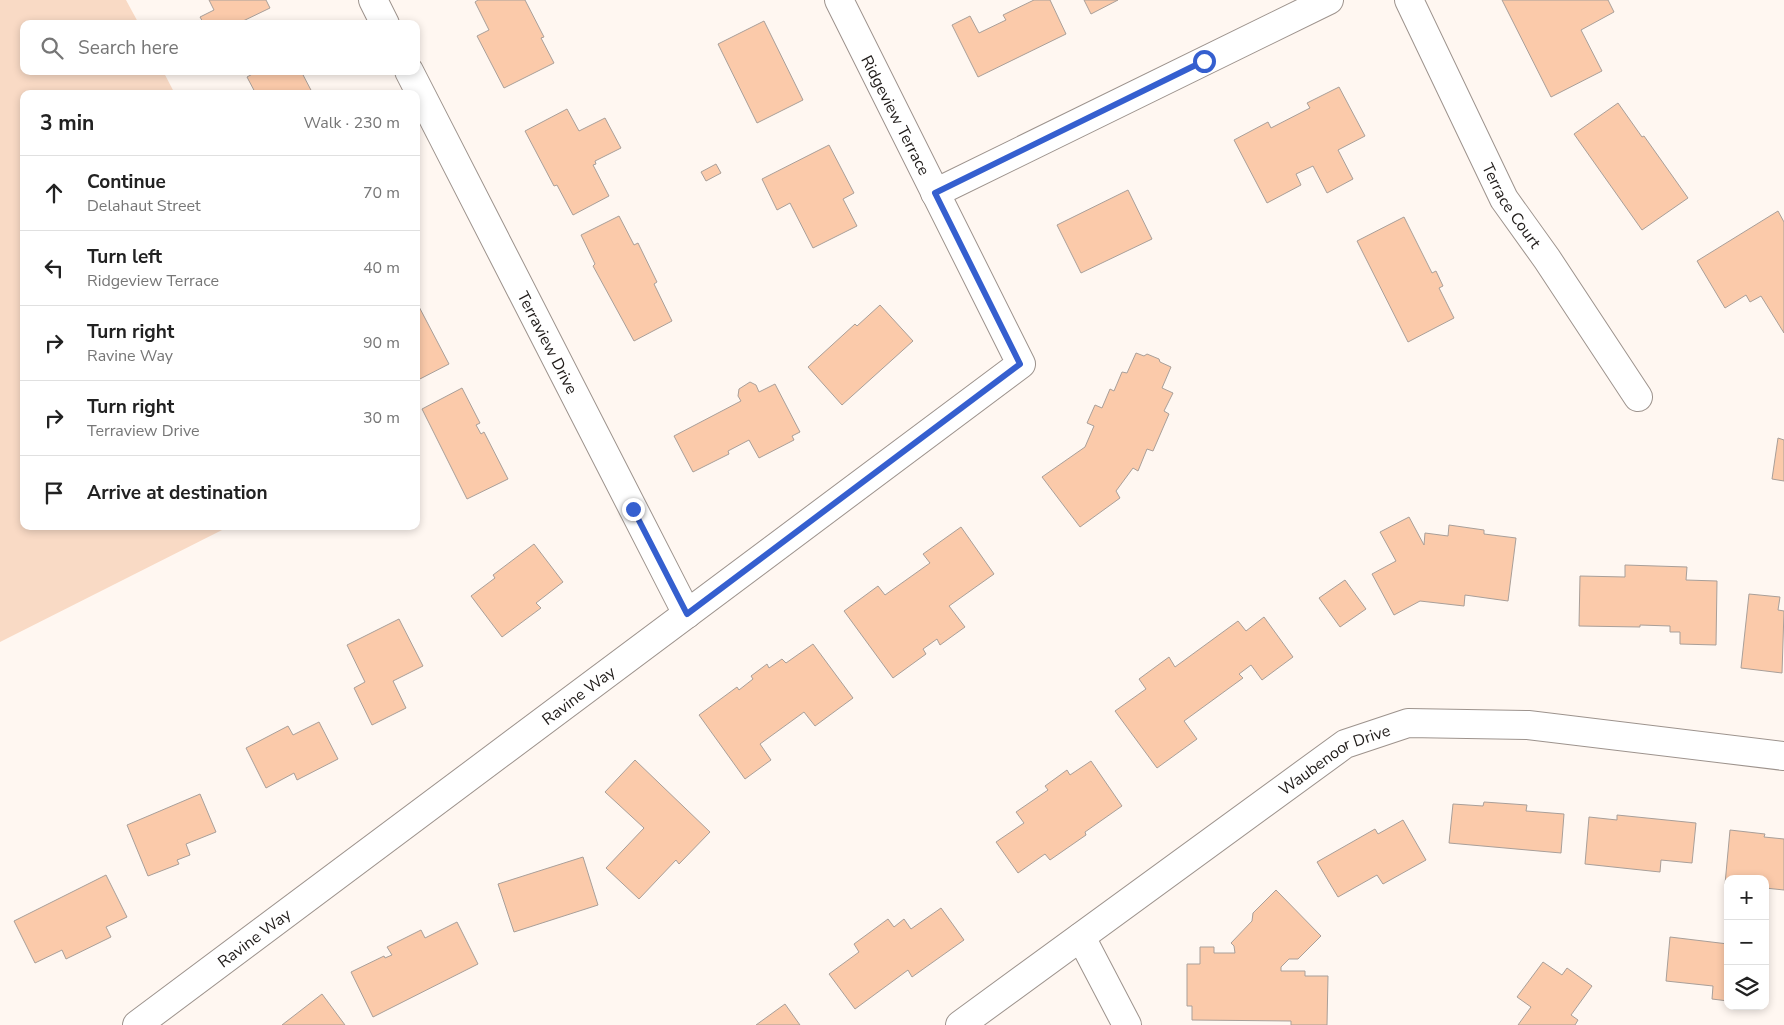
<!DOCTYPE html>
<meta charset="utf-8">
<style>
:root{--surface:#fff;--page:#f6f6f6;--text:#222;--muted:#767676;--line:#e0e0e0}
body{margin:0;font-family:"Nunito Sans",sans-serif;background:var(--page);color:var(--text)}
.controls{position:absolute;right:15px;bottom:15px;display:grid;overflow:hidden;border-radius:10px;box-shadow:0 2px 8px #0003}
.controls button{width:45px;height:45px;display:grid;place-items:center;padding:0;border:0;border-bottom:1px solid var(--line);background:var(--surface);color:var(--text);font:25px sans-serif}
.stop{position:absolute;width:15px;height:15px;margin:-11px;border:4px solid #355fcf;border-radius:50%;background:#fff}
.stop.end{background:#355fcf;border-color:#fff;box-shadow:0 1px 5px #0008}
.list{margin:0;padding:0;list-style:none}
h2{display:flex;justify-content:space-between;align-items:center;height:65px;margin:0;padding:0 20px;font-size:21px}
h2 small{font-size:16px;font-weight:400;color:var(--muted)}
.list li{display:grid;grid-template-columns:32px 1fr auto;gap:15px;align-items:center;box-sizing:border-box;height:75px;padding:0 20px;border-top:1px solid var(--line)}
.list b{display:block;font-size:19px;white-space:nowrap}
.list p{margin:0;font-size:16px;white-space:nowrap;color:var(--muted)}
.list em{font-size:16px;font-style:normal;color:var(--muted)}
.icon{flex:none;width:28px;height:28px;fill:none;stroke:currentColor;stroke-width:2;stroke-linecap:round;stroke-linejoin:round}
.map{position:relative;flex:none;width:1784px;height:1025px;overflow:hidden}
.search{position:absolute;background:var(--surface);box-shadow:0 2px 8px #0003;left:20px;top:20px;width:400px;height:55px;display:flex;align-items:center;gap:12px;box-sizing:border-box;padding:0 18px;border-radius:10px;color:var(--muted);font-size:19px}
.panel{position:absolute;background:var(--surface);box-shadow:0 2px 8px #0003;left:20px;top:90px;width:400px;height:440px;border-radius:10px}
.map>svg:first-child{display:block}
</style>
<div class="map">
<svg width="1784" height="1025" viewBox="0 0 1784 1025">
<rect width="100%" height="100%" fill="#fff7f1"/>
<polygon fill="#f9dac5" points="0,0 126,0 139,24 24,24 24,71 163,71 175,94 24,94 24,526 230,526 0,642"/>
<g fill="#fbcaaa" stroke="#a99f99">
<polygon points="209,0 266,0 270,8 241,22 242,24 204,24 200,17 214,10"/>
<polygon points="478,0 525,0 544,37 541,38 554,63 504,88 477,36 489,30 475,2"/>
<polygon points="1034,0 1050,0 1066,34 978,77 952,25 970,16 979,33 1006,20 1003,15"/>
<polygon points="1084,0 1118,0 1091,14"/>
<polygon points="1502,0 1608,0 1614,12 1581,30 1602,71 1551,97"/>
<polygon points="764,21 803,100 757,123 718,44"/>
<polygon points="258,71 301,71 313,94 256,94 247,77"/>
<polygon points="1339,87 1365,136 1338,150 1353,179 1327,193 1313,166 1296,174 1301,185 1267,203 1234,140 1268,122 1271,128 1310,108 1307,103"/>
<polygon points="1618,103 1642,137 1644,136 1688,198 1642,230 1574,134"/>
<polygon points="567,109 579,131 605,118 621,148 595,161 596,164 593,165 609,196 573,215 557,185 554,186 525,131"/>
<polygon points="829,145 854,193 843,199 857,226 813,248 790,203 777,210 762,179"/>
<polygon points="716,164 721,173 706,181 701,172"/>
<polygon points="1128,190 1152,239 1081,273 1057,225"/>
<polygon points="1778,211 1784,222 1784,333 1761,296 1750,302 1746,295 1725,308 1697,261"/>
<polygon points="619,216 634,245 638,243 657,282 654,284 672,321 634,341 593,266 595,264 581,235"/>
<polygon points="1404,217 1432,273 1436,271 1443,286 1439,288 1454,318 1408,342 1357,241"/>
<polygon points="416,301 449,364 416,381"/>
<polygon points="880,305 913,341 842,405 808,367 855,324 857,326"/>
<polygon points="1136,353 1144,356 1147,354 1159,359 1160,362 1171,367 1162,388 1173,393 1164,411 1169,414 1153,451 1147,449 1138,471 1133,468 1116,491 1120,498 1080,527 1042,477 1085,447 1094,426 1087,423 1095,405 1102,408 1110,389 1114,391 1122,372 1127,373"/>
<polygon points="750,382 756,385 759,392 775,384 800,432 792,436 794,440 759,458 749,440 728,451 729,454 693,472 674,436 741,401 738,396 739,389"/>
<polygon points="462,388 480,423 476,425 481,434 484,432 508,479 467,499 422,409"/>
<polygon points="1778,438 1784,440 1784,481 1772,479"/>
<polygon points="1409,517 1424,545 1425,533 1448,536 1449,525 1484,530 1484,534 1516,538 1508,601 1465,595 1464,606 1420,601 1394,615 1372,574 1396,561 1380,532"/>
<polygon points="961,527 994,574 949,606 965,627 940,645 937,639 923,649 926,654 893,678 844,611 878,586 885,595 930,563 923,554"/>
<polygon points="534,544 563,582 536,603 541,608 502,637 471,596 495,578 493,575"/>
<polygon points="1625,565 1687,567 1686,580 1717,581 1716,645 1680,644 1680,632 1670,632 1670,626 1640,625 1640,627 1579,626 1580,576 1625,577"/>
<polygon points="1345,580 1366,609 1340,627 1319,598"/>
<polygon points="1749,594 1780,597 1778,610 1784,611 1782,673 1741,668"/>
<polygon points="1264,617 1293,657 1262,680 1251,665 1239,674 1243,678 1184,721 1197,739 1157,768 1115,711 1146,689 1139,679 1169,657 1175,667 1238,621 1246,631"/>
<polygon points="399,619 423,666 393,681 406,708 372,725 354,688 365,682 347,645"/>
<polygon points="813,644 853,698 815,726 804,712 760,744 771,760 745,779 699,715 737,687 739,690 753,679 751,676 767,664 769,668 782,659 786,663"/>
<polygon points="319,722 338,759 297,780 294,773 266,788 246,748 288,726 293,735"/>
<polygon points="635,760 710,832 679,864 676,860 639,899 606,868 644,828 605,792"/>
<polygon points="1091,761 1122,806 1085,832 1086,835 1050,860 1045,854 1018,873 996,842 1024,823 1016,812 1048,790 1045,786 1067,770 1070,775"/>
<polygon points="200,794 216,832 186,844 190,855 177,860 179,864 148,876 127,825"/>
<polygon points="1484,802 1527,805 1526,811 1564,814 1561,853 1449,843 1453,804 1483,806"/>
<polygon points="1617,815 1696,823 1692,863 1661,860 1660,872 1585,864 1589,817 1617,820"/>
<polygon points="1403,820 1426,860 1383,884 1377,875 1338,897 1317,862 1375,829 1378,834"/>
<polygon points="1730,830 1765,834 1764,837 1784,839 1784,890 1765,888 1765,879 1728,879 1728,884 1725,884"/>
<polygon points="583,857 598,905 514,932 498,884"/>
<polygon points="106,875 127,917 106,927 111,937 66,959 62,950 35,963 14,921"/>
<polygon points="1276,890 1321,936 1298,959 1289,959 1281,967 1281,971 1305,971 1305,976 1328,976 1327,1025 1291,1025 1291,1021 1192,1020 1192,1006 1187,1006 1187,964 1200,964 1200,947 1214,947 1214,953 1235,953 1234,946 1231,943 1252,921 1253,913"/>
<polygon points="941,908 964,940 912,977 908,970 855,1009 829,974 859,952 854,944 888,919 894,927 904,919 911,929"/>
<polygon points="457,922 478,964 373,1017 351,972 384,956 385,958 392,955 387,947 421,930 425,938"/>
<polygon points="1670,937 1728,944 1728,1001 1712,999 1713,986 1666,981"/>
<polygon points="1543,962 1562,975 1567,968 1592,986 1571,1015 1578,1020 1575,1025 1518,1025 1531,1007 1517,997"/>
<polygon points="322,994 345,1025 282,1025"/>
<polygon points="785,1004 800,1025 756,1025"/>
</g>
<g fill="none" stroke-linecap="round" stroke-linejoin="round">
<defs>
<g id="minor">
<polyline points="373,0 385,24"/>
<path id="s1" d="M 1409,0 L 1504,199 L 1547,259 L 1638,397"/>
<path id="s2" d="M 409,71 L 687,614"/>
<polyline points="935,193 1329,0"/>
<polyline points="1081,937 1127,1025"/>
<path id="s3" d="M 137,1025 L 1021,364 L 839,0"/>
<path id="s4" d="M 960,1025 L 1345,744 L 1408,723 L 1528,725 L 1784,756"/>
</g>
</defs>
<use href="#minor" stroke="#9d938d" stroke-width="30"/>
<use href="#minor" stroke="#fff" stroke-width="28"/>
</g>
<g fill="none" stroke-linecap="round" stroke-linejoin="round">
<polyline stroke="#355fcf" stroke-width="6" points="633,509 687,614 1020,364 935,193 1204,61"/>
</g>
<g text-anchor="middle" stroke-width="5" stroke-linejoin="round" paint-order="stroke">
<g font-size="16" fill="#1f1b19" stroke="#fff">
<text transform="translate(896 115) rotate(63)" y="6">Ridgeview Terrace</text>
<text dy="6" stroke="none"><textPath href="#s1" startOffset="230">Terrace Court</textPath></text>
<text dy="6" stroke="none"><textPath href="#s2" startOffset="305">Terraview Drive</textPath></text>
<text dy="6" stroke="none"><textPath href="#s3" startOffset="551">Ravine Way</textPath></text>
<text dy="6" stroke="none"><textPath href="#s4" startOffset="460">Waubenoor Drive</textPath></text>
<text dy="6" stroke="none"><textPath href="#s3" startOffset="146">Ravine Way</textPath></text>
</g>
</g>
</svg>
<div class="controls">
<button>+</button>
<button>−</button>
<button><svg class="icon" aria-label="layers" viewBox="0 0 24 24"><path d="M12 4l9 5-9 5-9-5zM3 14l9 5 9-5"/></svg></button>
</div>
<div class="stop" style="left:1204px;top:61px"></div>
<div class="stop end" style="left:633px;top:509px"></div>
<div class="search"><svg class="icon" aria-label="search" viewBox="0 0 24 24"><circle cx="10" cy="10" r="6"/><path d="M15 15l6 6"/></svg>Search here</div>
<section class="panel">
<h2>3 min<small>Walk · 230 m</small></h2>
<ul class="list">
<li><svg class="icon" aria-label="ahead" viewBox="0 0 24 24"><path d="M12 20V5M6 11l6-6 6 6"/></svg><div><b>Continue</b><p>Delahaut Street</p></div><em>70 m</em></li>
<li><svg class="icon" aria-label="left" viewBox="0 0 24 24"><path d="M17 20v-9H6M10 6l-5 5 5 5"/></svg><div><b>Turn left</b><p>Ridgeview Terrace</p></div><em>40 m</em></li>
<li><svg class="icon" aria-label="right" viewBox="0 0 24 24"><path d="M7 20v-9h11M14 6l5 5-5 5"/></svg><div><b>Turn right</b><p>Ravine Way</p></div><em>90 m</em></li>
<li><svg class="icon" aria-label="right" viewBox="0 0 24 24"><path d="M7 20v-9h11M14 6l5 5-5 5"/></svg><div><b>Turn right</b><p>Terraview Drive</p></div><em>30 m</em></li>
<li><svg class="icon" aria-label="arrive" viewBox="0 0 24 24"><path d="M6 21V4h12l-3 4 3 4H6"/></svg><div><b>Arrive at destination</b></div></li>
</ul>
</section>
</div>
